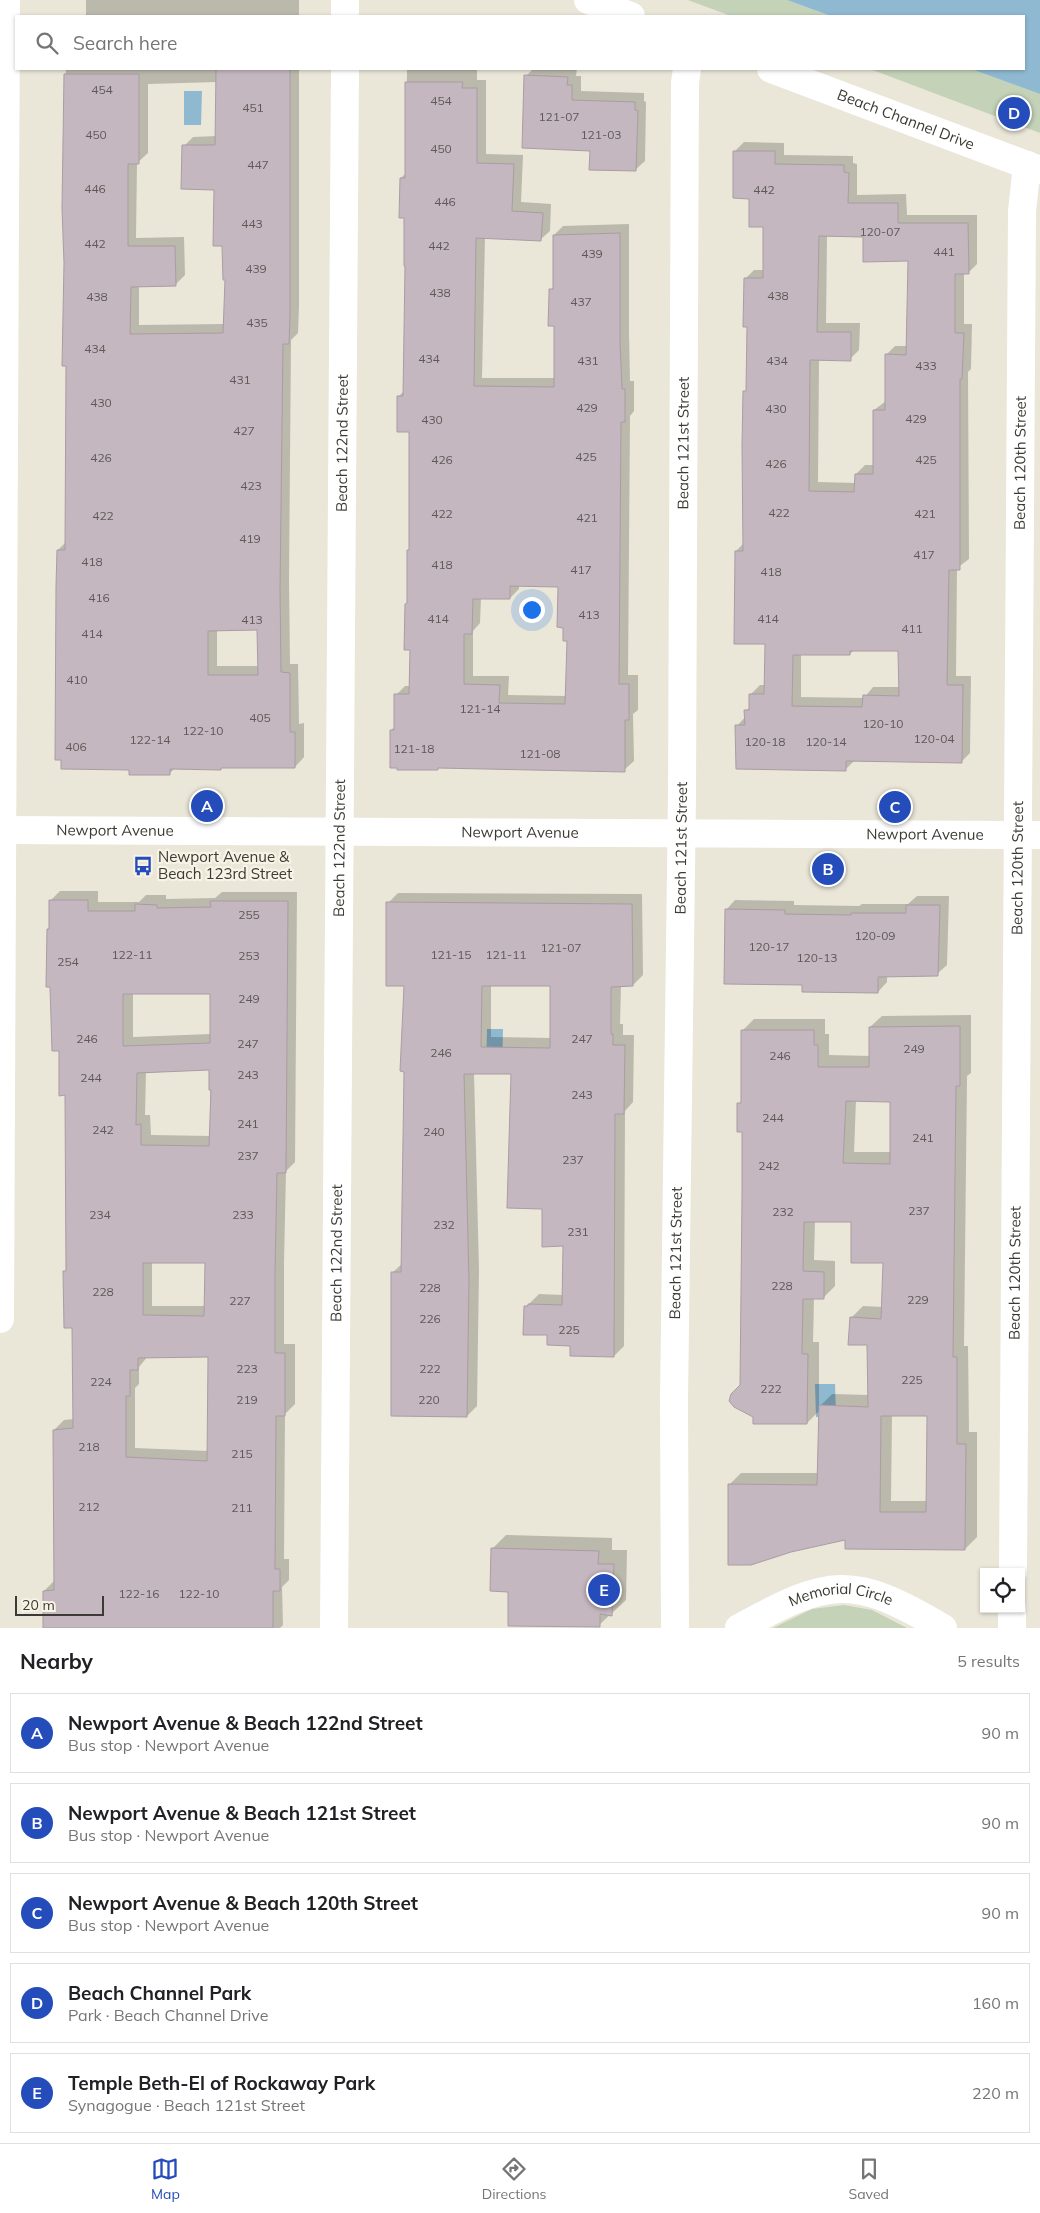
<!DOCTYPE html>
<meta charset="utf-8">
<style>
:root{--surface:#fff;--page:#f2f2f2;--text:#202124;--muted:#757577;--line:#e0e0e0;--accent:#244cbb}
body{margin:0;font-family:Mulish,sans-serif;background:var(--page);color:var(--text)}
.controls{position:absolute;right:15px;bottom:15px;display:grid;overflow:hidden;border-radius:0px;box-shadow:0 1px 4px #0004}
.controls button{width:45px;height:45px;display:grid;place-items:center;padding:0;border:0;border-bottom:1px solid var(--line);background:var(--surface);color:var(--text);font:25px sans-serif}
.scale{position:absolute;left:15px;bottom:12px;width:89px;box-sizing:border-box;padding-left:5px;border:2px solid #3b3a34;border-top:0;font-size:14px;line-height:18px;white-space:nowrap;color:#3b3a34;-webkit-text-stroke:4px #f7f3e5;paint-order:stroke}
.you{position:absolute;left:531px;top:609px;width:18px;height:18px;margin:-12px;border:4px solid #fff;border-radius:50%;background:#1a73e8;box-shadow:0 0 0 8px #1a73e833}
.badge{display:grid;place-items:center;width:32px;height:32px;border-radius:50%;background:var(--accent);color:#fff;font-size:16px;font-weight:700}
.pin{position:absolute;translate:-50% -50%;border:2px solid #fff;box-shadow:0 1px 5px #0006}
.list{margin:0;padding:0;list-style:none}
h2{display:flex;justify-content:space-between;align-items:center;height:65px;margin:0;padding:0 20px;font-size:21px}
h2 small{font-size:16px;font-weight:400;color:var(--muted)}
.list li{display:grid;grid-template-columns:32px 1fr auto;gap:15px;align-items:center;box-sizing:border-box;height:80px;margin:0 10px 10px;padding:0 10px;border:1px solid var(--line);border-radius:0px}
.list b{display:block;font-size:19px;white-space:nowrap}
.list p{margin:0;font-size:16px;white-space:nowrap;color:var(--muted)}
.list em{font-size:16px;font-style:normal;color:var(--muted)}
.icon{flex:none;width:28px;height:28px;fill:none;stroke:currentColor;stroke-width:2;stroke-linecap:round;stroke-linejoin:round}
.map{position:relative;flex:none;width:1040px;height:1628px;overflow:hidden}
.search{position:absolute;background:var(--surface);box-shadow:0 1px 4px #0004;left:15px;right:15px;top:15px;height:55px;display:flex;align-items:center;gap:12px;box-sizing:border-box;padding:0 18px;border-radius:0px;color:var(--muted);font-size:19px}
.sheet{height:515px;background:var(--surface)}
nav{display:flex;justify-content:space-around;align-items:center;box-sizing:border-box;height:70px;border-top:1px solid var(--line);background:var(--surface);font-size:14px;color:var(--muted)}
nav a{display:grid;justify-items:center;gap:2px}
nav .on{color:var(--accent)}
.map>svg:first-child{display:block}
</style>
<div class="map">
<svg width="1040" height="1628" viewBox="0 0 1040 1628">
<rect width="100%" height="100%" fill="#eae6d8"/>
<g fill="#c4d2b8">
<polygon points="688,0 787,0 831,16 731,16"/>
<polygon points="870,69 971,69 1040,94 1040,133"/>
<polygon points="844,1605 872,1610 907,1628 773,1628 812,1609"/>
</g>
<g fill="#8fb9d1">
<polygon points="787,0 1040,0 1040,94 971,69 1024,69 1024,16 831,16"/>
<polygon points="184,91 202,91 201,125 184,125"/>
<polygon points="487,1029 503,1029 502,1070 486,1069"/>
<polygon points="815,1384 835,1384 836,1416 816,1417"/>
</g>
<g fill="#0003" fill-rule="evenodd">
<rect x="86" y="0" width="213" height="16"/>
<path d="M 66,69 L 299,69 L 299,306 L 298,333 L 291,340 L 289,580 L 290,664 L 298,664 L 299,724 L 304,723 L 304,757 L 295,767 L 223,767 L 220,769 L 175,768 L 169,774 L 130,769 L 58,550 L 66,542 L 68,365 L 64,208 ZM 217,82 L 217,136 L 193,137 L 184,146 L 216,189 L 226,279 L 225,324 L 139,325 L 139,285 L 175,285 L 185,275 L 184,237 L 136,238 L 137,163 L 148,153 L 148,84 ZM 217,629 L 258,629 L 259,666 L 217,666 Z"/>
<path d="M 407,69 L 477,69 L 477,80 L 486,80 L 486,154 L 523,155 L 521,202 L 551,204 L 550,231 L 540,240 L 485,237 L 482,378 L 555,378 L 555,325 L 551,290 L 554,286 L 554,235 L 563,226 L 629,224 L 629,333 L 630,381 L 634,381 L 634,411 L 630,416 L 628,675 L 638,675 L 638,710 L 633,714 L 634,761 L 624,770 L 439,767 L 437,769 L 391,730 L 396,726 L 396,695 L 405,686 L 411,686 L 409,602 L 411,431 L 398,397 L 404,391 L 407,264 L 405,217 L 401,178 L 406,173 ZM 519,585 L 559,585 L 564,626 L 568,639 L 567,696 L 508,695 L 509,676 L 473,676 L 473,631 L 480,623 L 481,598 L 510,598 L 519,589 Z"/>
<polygon points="533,69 577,69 576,76 581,76 581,91 644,93 644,101 646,102 645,161 635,170 591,149 526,76"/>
<path d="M 744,142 L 784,143 L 784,155 L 853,156 L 853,163 L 857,164 L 857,195 L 906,194 L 907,215 L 977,215 L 977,264 L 968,273 L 964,273 L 964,324 L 972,324 L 971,369 L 968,372 L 969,559 L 957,568 L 956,676 L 971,676 L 970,753 L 961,762 L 854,761 L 845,770 L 737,726 L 746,716 L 746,711 L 751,706 L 751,694 L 760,685 L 765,685 L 766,643 L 736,551 L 744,543 L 745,392 L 747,389 L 748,326 L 745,279 L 754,270 L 764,270 L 765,226 L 751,197 L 735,151 ZM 827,235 L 864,236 L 909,260 L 907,346 L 895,346 L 886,355 L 886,401 L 874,410 L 874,465 L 865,465 L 856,474 L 856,483 L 818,482 L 819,359 L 850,359 L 859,350 L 860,323 L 826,323 ZM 854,650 L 900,650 L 900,687 L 873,687 L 864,698 L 801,697 L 801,654 L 850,654 Z"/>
<path d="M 60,891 L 98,891 L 98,902 L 139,902 L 146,895 L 166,895 L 166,899 L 215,898 L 222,892 L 297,892 L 295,1162 L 286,1171 L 284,1262 L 284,1344 L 295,1344 L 295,1404 L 285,1414 L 284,1559 L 289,1559 L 289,1580 L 282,1587 L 283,1625 L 280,1628 L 45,1628 L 44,1591 L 54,1581 L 54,1430 L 64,1420 L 74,1419 L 73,1327 L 65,1272 L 68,1269 L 66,1094 L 48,929 L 50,927 L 51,900 ZM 133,993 L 212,993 L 211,1034 L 133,1037 ZM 210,1068 L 211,1136 L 151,1135 L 150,1115 L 145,1115 L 146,1071 ZM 152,1262 L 206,1262 L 206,1306 L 152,1306 ZM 148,1356 L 209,1356 L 209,1451 L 135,1448 L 135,1388 L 139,1384 L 139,1367 Z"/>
<path d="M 398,893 L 642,894 L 643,975 L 633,985 L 621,985 L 620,1024 L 623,1024 L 623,1035 L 634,1035 L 633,1102 L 625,1111 L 624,1346 L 614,1356 L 572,1345 L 548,1334 L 526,1307 L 539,1294 L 563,1295 L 564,1245 L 512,1073 L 474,1073 L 479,1270 L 477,1406 L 467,1416 L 392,1273 L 403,1263 L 405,985 L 388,903 ZM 491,985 L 551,985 L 551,1038 L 491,1037 Z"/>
<polygon points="917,896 949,896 947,965 937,974 887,975 887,982 878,992 803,984 726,910 735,900 794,901 794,905 859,906 862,904 908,904"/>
<path d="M 971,1015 L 971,1073 L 967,1076 L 964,1346 L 968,1346 L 969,1432 L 977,1432 L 977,1537 L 965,1549 L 847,1538 L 729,1485 L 741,1473 L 819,1473 L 820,1410 L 807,1423 L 754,1416 L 741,1386 L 743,1131 L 739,1104 L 742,1100 L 743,1030 L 754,1019 L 825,1019 L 825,1034 L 829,1034 L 829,1055 L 871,1056 L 870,1027 L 882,1016 ZM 856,1100 L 891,1101 L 891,1152 L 854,1152 ZM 815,1220 L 852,1220 L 884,1262 L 883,1307 L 863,1306 L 851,1318 L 869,1344 L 869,1395 L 832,1394 L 819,1407 L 819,1342 L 813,1342 L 814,1298 L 823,1298 L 835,1286 L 835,1261 L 814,1260 ZM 892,1415 L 928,1415 L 927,1501 L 891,1501 Z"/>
<polygon points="506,1535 612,1538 612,1550 627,1550 626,1600 599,1625 510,1591 492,1549"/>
</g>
<g fill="#c5b7bf" stroke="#aa9ca4" fill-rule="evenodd">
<path d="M 216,69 L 290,69 L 290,316 L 289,344 L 283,344 L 280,590 L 281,672 L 290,673 L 290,732 L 295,732 L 295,768 L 221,768 L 221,770 L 170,769 L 170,775 L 129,775 L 129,770 L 61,769 L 61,760 L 55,760 L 56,586 L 57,550 L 65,550 L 66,366 L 62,366 L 64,263 L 62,208 L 64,74 L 139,74 L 139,164 L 128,164 L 128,246 L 175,246 L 176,286 L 131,287 L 130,334 L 223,333 L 225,280 L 223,280 L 222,246 L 213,246 L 214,190 L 181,189 L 182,145 L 215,145 ZM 257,630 L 258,675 L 208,675 L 208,631 Z"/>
<polygon points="524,75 568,77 567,85 572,85 572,100 635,102 635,110 638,111 636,171 589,170 590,151 522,148"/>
<path d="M 405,82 L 463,82 L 462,88 L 477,88 L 477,163 L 514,164 L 512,211 L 543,213 L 541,241 L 476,238 L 474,386 L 554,387 L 554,326 L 548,326 L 549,294 L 549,289 L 553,289 L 553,235 L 620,233 L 620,343 L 622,389 L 625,389 L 625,422 L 621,422 L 619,684 L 629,684 L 629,720 L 625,720 L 625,772 L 438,768 L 438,770 L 397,770 L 397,768 L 390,768 L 390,730 L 394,730 L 394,694 L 409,694 L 410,650 L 404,650 L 405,604 L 407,603 L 407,550 L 409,550 L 409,432 L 397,432 L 397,396 L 403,396 L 405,266 L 404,266 L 404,218 L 399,218 L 400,178 L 405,178 ZM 510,586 L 558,587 L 557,627 L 563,628 L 563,641 L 567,641 L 565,704 L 499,703 L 500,685 L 464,684 L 464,634 L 472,634 L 473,599 L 510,599 Z"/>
<path d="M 733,151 L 775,151 L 775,164 L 844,165 L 844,172 L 849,173 L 848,203 L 898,203 L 898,223 L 968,223 L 969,274 L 955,274 L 955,333 L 964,333 L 962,379 L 960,379 L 960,570 L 949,570 L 947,685 L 963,685 L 962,763 L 846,761 L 846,771 L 736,769 L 735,725 L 745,725 L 744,710 L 749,710 L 749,694 L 764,694 L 765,644 L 734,644 L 735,551 L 743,551 L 742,446 L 743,391 L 746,391 L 747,327 L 743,327 L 744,278 L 763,278 L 763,227 L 749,227 L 749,199 L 733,198 ZM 819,236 L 863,237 L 863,262 L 908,261 L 906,355 L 885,354 L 885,410 L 873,410 L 873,474 L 855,474 L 854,492 L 809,491 L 810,360 L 851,361 L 851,332 L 817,332 ZM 850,651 L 898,651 L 899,696 L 863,695 L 862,707 L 792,706 L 793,655 L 850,655 Z"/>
<path d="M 49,900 L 88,900 L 88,911 L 135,911 L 135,904 L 157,905 L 157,908 L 211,907 L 210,901 L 288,901 L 286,1173 L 277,1173 L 275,1272 L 275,1353 L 285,1353 L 285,1416 L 276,1416 L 275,1569 L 280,1569 L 280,1591 L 273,1591 L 273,1628 L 43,1628 L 43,1591 L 54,1590 L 53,1430 L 73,1428 L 72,1328 L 64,1328 L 63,1271 L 66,1271 L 65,1095 L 59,1096 L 59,1051 L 52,1051 L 50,987 L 46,987 L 47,929 L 49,929 ZM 123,994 L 210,994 L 210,1043 L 123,1046 ZM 209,1070 L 209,1090 L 211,1090 L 209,1146 L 141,1145 L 141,1124 L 136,1125 L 137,1073 ZM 143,1263 L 205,1263 L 204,1316 L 143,1315 ZM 208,1357 L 207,1461 L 126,1457 L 126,1396 L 130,1396 L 130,1370 L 138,1370 L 138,1358 Z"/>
<path d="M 386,902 L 632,904 L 633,986 L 611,987 L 611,1034 L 613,1034 L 613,1045 L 625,1045 L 624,1114 L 615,1114 L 614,1357 L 570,1356 L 570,1346 L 547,1345 L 547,1335 L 523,1335 L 524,1306 L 528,1306 L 528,1304 L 562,1305 L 563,1246 L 542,1247 L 542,1209 L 507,1208 L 511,1074 L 464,1074 L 469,1281 L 467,1417 L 391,1416 L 391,1272 L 401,1272 L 404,1072 L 400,1071 L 404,986 L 386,986 ZM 482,986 L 550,986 L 550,1048 L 481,1047 Z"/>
<polygon points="906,905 940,905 938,976 878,977 878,993 802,992 802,985 724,984 725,909 785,910 785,914 851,915 851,913 906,913"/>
<path d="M 960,1026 L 960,1086 L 956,1086 L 953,1357 L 957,1357 L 957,1444 L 966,1444 L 965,1550 L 845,1549 L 845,1540 L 791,1552 L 751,1565 L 728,1565 L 728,1484 L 817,1485 L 819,1405 L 868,1407 L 867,1345 L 848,1345 L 850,1317 L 881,1319 L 883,1263 L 851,1263 L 851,1222 L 804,1222 L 803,1271 L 824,1272 L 824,1299 L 803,1299 L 802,1354 L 808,1354 L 807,1424 L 753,1424 L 753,1417 L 734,1407 L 729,1401 L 731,1394 L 740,1385 L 742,1197 L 742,1132 L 737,1132 L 737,1103 L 741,1103 L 741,1030 L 814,1030 L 814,1045 L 818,1045 L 818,1067 L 869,1067 L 869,1027 ZM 846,1101 L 890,1102 L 890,1164 L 843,1163 ZM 881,1416 L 927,1416 L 926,1512 L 880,1512 Z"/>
<polygon points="491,1548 599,1551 598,1564 614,1564 612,1616 600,1614 600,1627 508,1626 508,1592 490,1591"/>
</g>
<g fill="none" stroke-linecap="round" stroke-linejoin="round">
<g stroke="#fff" stroke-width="28">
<polyline points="345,16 345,0"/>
<path id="s1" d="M 0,830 L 1040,835"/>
<polyline points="0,1319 6,0"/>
<path id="s2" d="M 1013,1572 L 1022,211 L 1027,165"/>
<path id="s3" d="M 334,1628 L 345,69"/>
<path id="s4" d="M 675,1628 L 674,1401 L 682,794 L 685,83 L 687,69"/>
<path id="s5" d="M 739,1628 C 830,1578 852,1574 943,1628"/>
<polyline points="1012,1628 1012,1609"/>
</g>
<g stroke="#fff" stroke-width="28">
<polyline points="588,0 631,16"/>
<path id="s6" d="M 771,69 L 1040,170"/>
</g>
</g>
<defs>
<symbol id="bus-bare" viewBox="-9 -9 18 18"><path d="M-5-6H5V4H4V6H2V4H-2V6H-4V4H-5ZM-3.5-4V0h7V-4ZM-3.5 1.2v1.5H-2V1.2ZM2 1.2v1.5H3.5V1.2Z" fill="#244cbb" stroke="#f7f3e5" stroke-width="2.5" paint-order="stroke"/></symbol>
</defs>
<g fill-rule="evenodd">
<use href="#bus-bare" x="129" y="852" width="28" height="28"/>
</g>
<g text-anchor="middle" stroke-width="4.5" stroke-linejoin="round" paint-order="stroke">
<g font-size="12" fill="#5e5957">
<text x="102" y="94">454</text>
<text x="441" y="105">454</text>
<text x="253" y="112">451</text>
<text x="559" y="121">121-07</text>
<text x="96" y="139">450</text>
<text x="601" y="139">121-03</text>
<text x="441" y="153">450</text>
<text x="258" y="169">447</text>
<text x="95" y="193">446</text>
<text x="764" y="194">442</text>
<text x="445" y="206">446</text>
<text x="252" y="228">443</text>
<text x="880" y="236">120-07</text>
<text x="95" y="248">442</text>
<text x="439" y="250">442</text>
<text x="944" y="256">441</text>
<text x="592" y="258">439</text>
<text x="256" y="273">439</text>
<text x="440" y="297">438</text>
<text x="778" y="300">438</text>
<text x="97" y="301">438</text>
<text x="581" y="306">437</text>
<text x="257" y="327">435</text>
<text x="95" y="353">434</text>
<text x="429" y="363">434</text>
<text x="588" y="365">431</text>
<text x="777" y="365">434</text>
<text x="926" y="370">433</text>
<text x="240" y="384">431</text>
<text x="101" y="407">430</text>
<text x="587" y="412">429</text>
<text x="776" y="413">430</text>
<text x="916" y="423">429</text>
<text x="432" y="424">430</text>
<text x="244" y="435">427</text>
<text x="586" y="461">425</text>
<text x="101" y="462">426</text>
<text x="442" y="464">426</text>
<text x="926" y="464">425</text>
<text x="776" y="468">426</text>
<text x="251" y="490">423</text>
<text x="779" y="517">422</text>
<text x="442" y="518">422</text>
<text x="925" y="518">421</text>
<text x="103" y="520">422</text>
<text x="587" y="522">421</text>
<text x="250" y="543">419</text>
<text x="924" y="559">417</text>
<text x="92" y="566">418</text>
<text x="442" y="569">418</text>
<text x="581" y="574">417</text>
<text x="771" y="576">418</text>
<text x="99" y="602">416</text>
<text x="589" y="619">413</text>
<text x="438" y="623">414</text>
<text x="768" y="623">414</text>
<text x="252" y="624">413</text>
<text x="912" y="633">411</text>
<text x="92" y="638">414</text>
<text x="77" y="684">410</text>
<text x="480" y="713">121-14</text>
<text x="260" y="722">405</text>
<text x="883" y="728">120-10</text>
<text x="203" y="735">122-10</text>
<text x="934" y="743">120-04</text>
<text x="150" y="744">122-14</text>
<text x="765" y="746">120-18</text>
<text x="826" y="746">120-14</text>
<text x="76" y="751">406</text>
<text x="414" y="753">121-18</text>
<text x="540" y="758">121-08</text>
<text x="249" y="919">255</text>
<text x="875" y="940">120-09</text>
<text x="769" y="951">120-17</text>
<text x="561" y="952">121-07</text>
<text x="132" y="959">122-11</text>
<text x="451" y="959">121-15</text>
<text x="506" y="959">121-11</text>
<text x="249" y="960">253</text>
<text x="817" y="962">120-13</text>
<text x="68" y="966">254</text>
<text x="249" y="1003">249</text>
<text x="87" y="1043">246</text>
<text x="582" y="1043">247</text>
<text x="248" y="1048">247</text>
<text x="914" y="1053">249</text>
<text x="441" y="1057">246</text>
<text x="780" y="1060">246</text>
<text x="248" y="1079">243</text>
<text x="91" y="1082">244</text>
<text x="582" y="1099">243</text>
<text x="773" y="1122">244</text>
<text x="248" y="1128">241</text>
<text x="103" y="1134">242</text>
<text x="434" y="1136">240</text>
<text x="923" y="1142">241</text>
<text x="248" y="1160">237</text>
<text x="573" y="1164">237</text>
<text x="769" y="1170">242</text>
<text x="919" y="1215">237</text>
<text x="783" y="1216">232</text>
<text x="100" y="1219">234</text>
<text x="243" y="1219">233</text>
<text x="444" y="1229">232</text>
<text x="578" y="1236">231</text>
<text x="782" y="1290">228</text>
<text x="430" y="1292">228</text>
<text x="103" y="1296">228</text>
<text x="918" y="1304">229</text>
<text x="240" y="1305">227</text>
<text x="430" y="1323">226</text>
<text x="569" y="1334">225</text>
<text x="247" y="1373">223</text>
<text x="430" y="1373">222</text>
<text x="912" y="1384">225</text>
<text x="101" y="1386">224</text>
<text x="771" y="1393">222</text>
<text x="247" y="1404">219</text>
<text x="429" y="1404">220</text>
<text x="89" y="1451">218</text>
<text x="242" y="1458">215</text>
<text x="89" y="1511">212</text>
<text x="242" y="1512">211</text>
<text x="139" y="1598">122-16</text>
<text x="199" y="1598">122-10</text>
</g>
<g font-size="15" fill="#3b3a34" stroke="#f7f3e5">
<text dy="5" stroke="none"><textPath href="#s6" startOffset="144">Beach Channel Drive</textPath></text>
<text dy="5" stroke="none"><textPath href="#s3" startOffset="1185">Beach 122nd Street</textPath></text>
<text dy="5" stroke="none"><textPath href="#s4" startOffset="1185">Beach 121st Street</textPath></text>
<text dy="5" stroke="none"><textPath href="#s2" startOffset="1109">Beach 120th Street</textPath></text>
<text dy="5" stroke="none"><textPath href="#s1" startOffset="115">Newport Avenue</textPath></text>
<text dy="5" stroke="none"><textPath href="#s1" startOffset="520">Newport Avenue</textPath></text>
<text dy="5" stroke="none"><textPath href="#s1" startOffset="925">Newport Avenue</textPath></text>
<text dy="5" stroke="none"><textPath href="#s3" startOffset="780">Beach 122nd Street</textPath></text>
<text dy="5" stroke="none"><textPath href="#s4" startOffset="780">Beach 121st Street</textPath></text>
<text dy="5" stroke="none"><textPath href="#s2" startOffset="704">Beach 120th Street</textPath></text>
<text dy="5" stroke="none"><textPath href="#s3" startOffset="375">Beach 122nd Street</textPath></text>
<text dy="5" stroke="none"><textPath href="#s4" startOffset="375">Beach 121st Street</textPath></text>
<text dy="5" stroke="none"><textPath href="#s2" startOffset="299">Beach 120th Street</textPath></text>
<text dy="5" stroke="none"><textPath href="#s5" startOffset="110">Memorial Circle</textPath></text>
</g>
<g font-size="15" fill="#3b3a34" stroke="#f7f3e5" text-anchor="start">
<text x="158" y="862">Newport Avenue &amp;<tspan x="158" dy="17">Beach 123rd Street</tspan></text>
</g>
</g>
</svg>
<div class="controls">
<button><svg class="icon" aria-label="locate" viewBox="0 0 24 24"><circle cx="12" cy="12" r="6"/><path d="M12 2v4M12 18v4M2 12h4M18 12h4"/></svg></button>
</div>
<div class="scale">20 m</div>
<div class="you"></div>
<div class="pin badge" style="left:207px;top:806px">A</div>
<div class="pin badge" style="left:828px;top:869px">B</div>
<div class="pin badge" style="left:895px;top:807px">C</div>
<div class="pin badge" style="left:1014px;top:113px">D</div>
<div class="pin badge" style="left:604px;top:1590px">E</div>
<div class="search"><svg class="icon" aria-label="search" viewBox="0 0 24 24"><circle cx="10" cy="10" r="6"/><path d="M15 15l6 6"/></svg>Search here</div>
</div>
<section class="sheet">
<h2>Nearby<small>5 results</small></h2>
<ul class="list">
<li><span class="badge">A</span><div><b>Newport Avenue &amp; Beach 122nd Street</b><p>Bus stop · Newport Avenue</p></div><em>90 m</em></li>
<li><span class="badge">B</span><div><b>Newport Avenue &amp; Beach 121st Street</b><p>Bus stop · Newport Avenue</p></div><em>90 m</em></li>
<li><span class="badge">C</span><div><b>Newport Avenue &amp; Beach 120th Street</b><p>Bus stop · Newport Avenue</p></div><em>90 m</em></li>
<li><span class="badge">D</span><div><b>Beach Channel Park</b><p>Park · Beach Channel Drive</p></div><em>160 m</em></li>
<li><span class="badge">E</span><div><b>Temple Beth-El of Rockaway Park</b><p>Synagogue · Beach 121st Street</p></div><em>220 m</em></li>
</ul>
</section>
<nav>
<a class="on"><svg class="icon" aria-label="map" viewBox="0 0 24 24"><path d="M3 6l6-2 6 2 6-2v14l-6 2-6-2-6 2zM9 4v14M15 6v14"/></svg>Map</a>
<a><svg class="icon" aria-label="directions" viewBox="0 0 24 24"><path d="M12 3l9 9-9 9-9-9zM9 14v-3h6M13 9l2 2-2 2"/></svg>Directions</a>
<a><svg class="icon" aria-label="saved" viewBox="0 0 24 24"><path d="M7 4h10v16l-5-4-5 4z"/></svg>Saved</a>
</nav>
